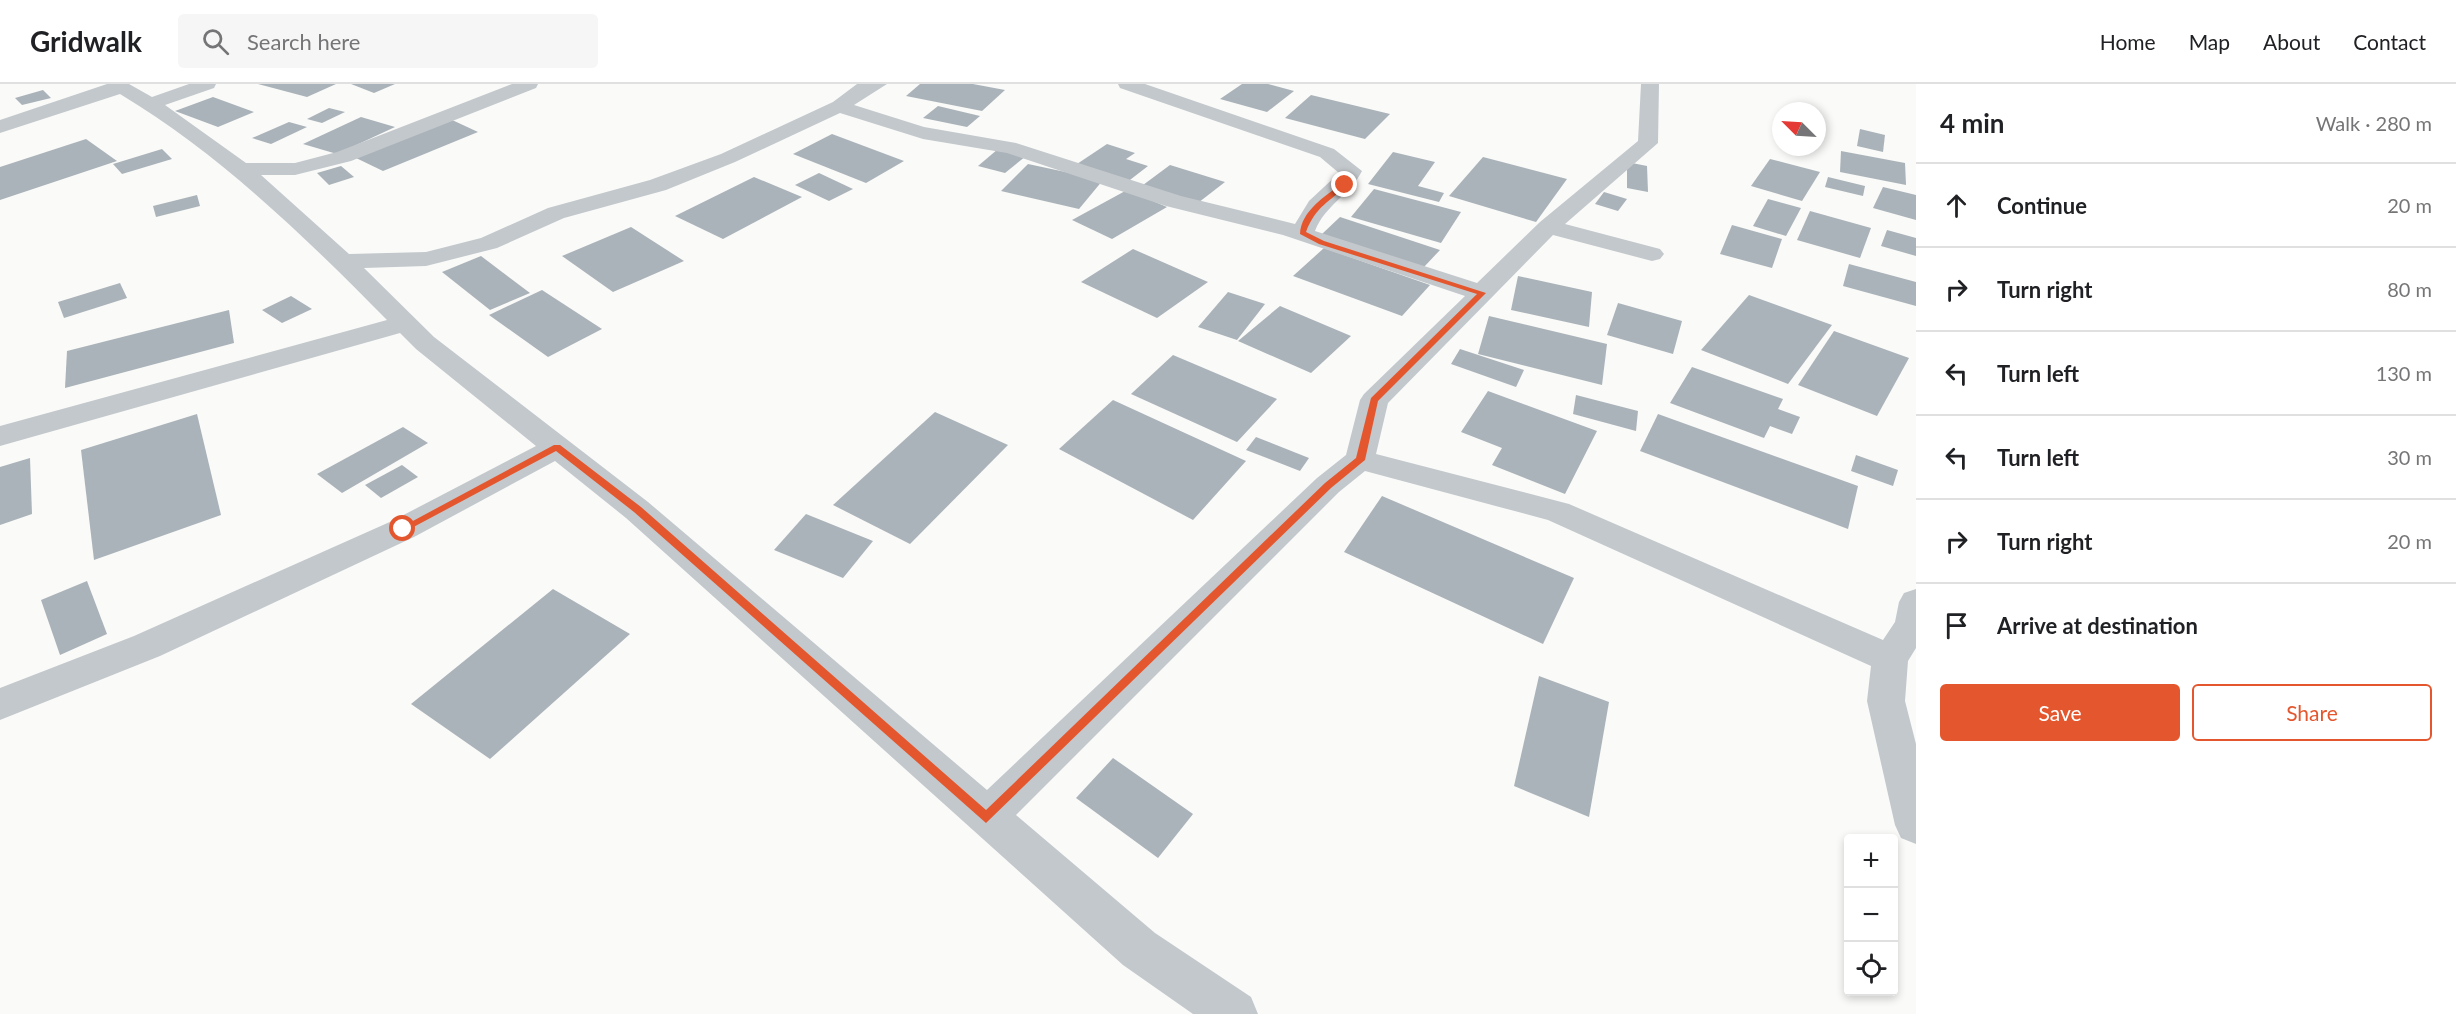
<!DOCTYPE html>
<meta charset="utf-8">
<style>
:root{--surface:#fff;--page:#f6f6f6;--text:#202124;--muted:#757577;--line:#e0e0e0;--accent:#e4572e}
body{margin:0;font-family:Lato,sans-serif;background:var(--page);color:var(--text)}
.controls{position:absolute;right:18px;bottom:18px;display:grid;overflow:hidden;border-radius:6px;box-shadow:0 3px 9px #0003}
.controls button{width:54px;height:54px;display:grid;place-items:center;padding:0;border:0;border-bottom:2px solid var(--line);background:var(--surface);color:var(--text);font:30px sans-serif}
.compass{position:absolute;left:1772px;top:18px;width:54px;height:54px;border-radius:50%;background:var(--surface);box-shadow:0 3px 9px #0003;rotate:294deg}
.stop{position:absolute;width:18px;height:18px;margin:-14px;border:4px solid #e4572e;border-radius:50%;background:#fff}
.stop.end{background:#e4572e;border-color:#fff;box-shadow:0 2px 6px #0008}
.list{margin:0;padding:0;list-style:none}
h2{display:flex;justify-content:space-between;align-items:center;height:78px;margin:0;padding:0 24px;font-size:26px}
h2 small{font-size:20px;font-weight:400;color:var(--muted)}
.list li{display:grid;grid-template-columns:39px 1fr auto;gap:18px;align-items:center;box-sizing:border-box;height:84px;padding:0 24px;border-top:2px solid var(--line)}
.list b{display:block;font-size:22px;white-space:nowrap}
.list em{font-size:20px;font-style:normal;color:var(--muted)}
.actions{display:flex;gap:12px;padding:18px 24px}
.actions a{flex:1;padding:14px 0;border:2px solid var(--accent);border-radius:6px;text-align:center;font-size:21px;color:var(--accent)}
.actions .main{background:var(--accent);color:#fff}
.icon{flex:none;width:33px;height:33px;fill:none;stroke:currentColor;stroke-width:2;stroke-linecap:round;stroke-linejoin:round}
.map{position:relative;flex:none;width:1916px;height:930px;overflow:hidden}
header{display:flex;align-items:center;gap:36px;box-sizing:border-box;height:84px;padding:0 30px;background:var(--surface);border-bottom:2px solid var(--line)}
header strong{font-size:28px}
nav{display:flex;gap:33px;margin-inline-start:auto;font-size:21px}
.search{width:420px;height:54px;background:var(--page);display:flex;align-items:center;gap:15px;box-sizing:border-box;padding:0 21px;border-radius:6px;color:var(--muted);font-size:22px}
main{display:flex}
aside{flex:1;background:var(--surface)}
.map>svg:first-child{display:block}
</style>
<header>
<strong>Gridwalk</strong>
<div class="search"><svg class="icon" aria-label="search" viewBox="0 0 24 24"><circle cx="10" cy="10" r="6"/><path d="M15 15l6 6"/></svg>Search here</div>
<nav><a>Home</a><a>Map</a><a>About</a><a>Contact</a></nav>
</header>
<main>
<div class="map">
<svg width="1916" height="930" viewBox="0 0 1916 930">
<rect width="100%" height="100%" fill="#fafaf8"/>
<g fill="#aab3b9">
<polygon points="258,0 336,0 307,13"/>
<polygon points="351,0 395,0 374,9"/>
<polygon points="920,0 973,0 1005,6 982,27 906,12"/>
<polygon points="1242,0 1268,0 1294,7 1267,28 1220,15"/>
<polygon points="43,6 51,14 22,21 15,14"/>
<polygon points="1311,11 1390,30 1365,55 1285,34"/>
<polygon points="213,13 254,28 218,43 175,27"/>
<polygon points="938,22 980,32 967,43 923,34"/>
<polygon points="329,24 345,28 322,39 307,35"/>
<polygon points="361,33 395,43 337,70 303,60"/>
<polygon points="450,35 478,48 383,87 354,73"/>
<polygon points="289,38 307,43 271,60 252,54"/>
<polygon points="1860,45 1885,51 1883,68 1857,62"/>
<polygon points="832,50 904,77 866,99 793,70"/>
<polygon points="86,55 117,77 0,116 0,83"/>
<polygon points="1107,60 1135,69 1126,75 1148,82 1126,99 1074,82"/>
<polygon points="162,65 172,75 122,90 113,80"/>
<polygon points="998,65 1026,72 1005,89 978,82"/>
<polygon points="1841,67 1905,79 1906,101 1840,88"/>
<polygon points="1393,68 1435,78 1418,102 1444,109 1439,118 1368,100"/>
<polygon points="1483,73 1567,95 1536,138 1449,112"/>
<polygon points="1770,75 1820,88 1802,117 1751,102"/>
<polygon points="1627,78 1647,82 1648,108 1627,104"/>
<polygon points="1028,80 1103,96 1079,125 1001,107"/>
<polygon points="1170,81 1225,98 1194,122 1139,104"/>
<polygon points="341,82 354,93 329,101 317,89"/>
<polygon points="819,89 853,105 829,117 795,101"/>
<polygon points="754,93 802,113 723,155 675,132"/>
<polygon points="1828,93 1865,102 1863,112 1825,103"/>
<polygon points="1883,103 1916,111 1916,136 1873,124"/>
<polygon points="1374,105 1461,128 1441,159 1351,133"/>
<polygon points="1127,106 1167,123 1112,155 1072,136"/>
<polygon points="1604,108 1627,115 1618,127 1595,120"/>
<polygon points="197,111 200,122 156,133 153,122"/>
<polygon points="1768,115 1801,124 1786,152 1753,142"/>
<polygon points="1810,127 1871,144 1860,174 1797,156"/>
<polygon points="1340,133 1440,166 1423,184 1322,150"/>
<polygon points="1732,141 1782,155 1772,184 1720,170"/>
<polygon points="631,143 684,177 613,208 562,172"/>
<polygon points="1887,146 1916,154 1916,172 1881,162"/>
<polygon points="1324,164 1430,201 1402,232 1293,192"/>
<polygon points="1133,165 1208,198 1157,234 1081,198"/>
<polygon points="481,172 530,209 490,226 442,188"/>
<polygon points="1849,180 1916,198 1916,222 1843,202"/>
<polygon points="1518,192 1592,208 1589,243 1511,226"/>
<polygon points="120,199 127,214 64,234 58,218"/>
<polygon points="542,206 602,245 548,273 489,231"/>
<polygon points="1228,208 1265,220 1237,256 1198,243"/>
<polygon points="1749,211 1832,241 1788,300 1701,266"/>
<polygon points="291,212 312,225 282,239 262,226"/>
<polygon points="1618,219 1682,237 1673,270 1607,251"/>
<polygon points="1280,222 1351,252 1311,289 1238,257"/>
<polygon points="229,226 234,259 65,304 67,267"/>
<polygon points="1489,232 1607,260 1602,301 1478,270"/>
<polygon points="1834,247 1909,274 1877,332 1798,301"/>
<polygon points="1460,265 1524,286 1516,303 1451,280"/>
<polygon points="1173,271 1277,315 1237,358 1131,310"/>
<polygon points="1692,283 1783,315 1778,325 1800,333 1792,350 1770,342 1764,354 1670,319"/>
<polygon points="1488,307 1597,347 1565,410 1492,381 1502,364 1461,348"/>
<polygon points="1576,311 1638,327 1636,347 1573,330"/>
<polygon points="1113,316 1246,377 1193,436 1059,365"/>
<polygon points="935,328 1008,361 910,460 833,421"/>
<polygon points="197,330 221,431 94,476 81,366"/>
<polygon points="1658,330 1858,402 1848,445 1640,367"/>
<polygon points="403,343 428,359 342,409 317,390"/>
<polygon points="1256,353 1309,374 1300,387 1246,366"/>
<polygon points="1856,371 1898,386 1893,402 1851,387"/>
<polygon points="30,374 32,430 0,441 0,383"/>
<polygon points="402,381 418,393 381,414 365,401"/>
<polygon points="1382,412 1574,494 1543,560 1344,468"/>
<polygon points="806,430 873,457 843,494 774,466"/>
<polygon points="87,497 107,550 60,571 41,516"/>
<polygon points="553,505 630,550 490,675 411,620"/>
<polygon points="1539,592 1609,618 1589,733 1514,702"/>
<polygon points="1113,674 1193,730 1158,774 1076,714"/>
</g>
<g fill="none" stroke-linecap="round" stroke-linejoin="round">
<path fill="#c3c8cc" fill-rule="evenodd" d="M 107,0 L 129,0 L 152,13 L 189,0 L 216,0 L 214,4 L 165,21 L 246,79 L 295,79 L 337,68 L 512,0 L 538,0 L 536,4 L 351,77 L 295,91 L 261,91 L 349,170 L 426,168 L 481,154 L 548,124 L 650,96 L 721,70 L 833,18 L 857,0 L 887,0 L 854,21 L 924,43 L 1016,59 L 1181,112 L 1295,140 L 1309,117 L 1339,89 L 1320,73 L 1120,4 L 1118,0 L 1145,0 L 1334,65 L 1362,87 C 1350,111 1325,121 1315,147 L 1477,199 L 1540,138 L 1638,57 L 1641,0 L 1659,0 L 1658,59 L 1565,140 L 1660,165 L 1664,170 L 1660,175 L 1652,177 L 1553,151 L 1388,319 L 1376,370 L 1569,420 L 1883,556 L 1895,538 L 1899,518 L 1904,509 L 1916,505 L 1916,564 L 1908,577 L 1905,617 L 1916,660 L 1916,760 L 1901,754 L 1895,741 L 1867,617 L 1871,582 L 1548,436 L 1365,387 L 1339,408 L 1016,731 L 1155,849 L 1251,913 L 1258,930 L 1193,930 L 1123,881 L 626,434 L 555,377 L 414,453 L 160,572 L 0,636 L 0,604 L 134,552 L 392,437 L 536,362 L 416,265 L 400,249 L 0,362 L 0,342 L 387,236 C 305,153 220,70 120,10 L 0,49 L 0,36 ZM 840,29 L 923,55 L 1007,69 L 1166,122 L 1283,151 L 1465,212 L 1364,310 L 1360,316 L 1346,371 L 1317,394 L 987,706 L 648,418 L 434,253 L 364,184 L 426,182 L 497,164 L 564,134 L 666,106 L 735,78 Z"/>
</g>
<path fill="#e4572e" d="M 1343,99 L 1348,101 C 1329,118 1316,122 1306,148 L 1324,157 L 1486,209 L 1378,317 L 1365,376 L 1331,404 L 986,739 L 634,428 L 556,367 L 406,447 L 398,445 L 554,361 L 560,361 L 641,423 L 986,726 L 1325,399 L 1356,374 L 1371,314 L 1477,210 L 1319,160 L 1300,150 C 1301,127 1325,112 1343,99 Z"/>
</svg>
<div class="controls">
<button>+</button>
<button>−</button>
<button><svg class="icon" aria-label="locate" viewBox="0 0 24 24"><circle cx="12" cy="12" r="6"/><path d="M12 2v4M12 18v4M2 12h4M18 12h4"/></svg></button>
</div>
<svg class="compass" viewBox="-18 -18 36 36"><path d="M0-13l5 13h-10z" fill="#e53935"/><path d="M0 13l5-13h-10z" fill="#757577"/></svg>
<div class="stop" style="left:403px;top:445px"></div>
<div class="stop end" style="left:1345px;top:101px"></div>
</div>
<aside>
<h2>4 min<small>Walk · 280 m</small></h2>
<ul class="list">
<li><svg class="icon" aria-label="ahead" viewBox="0 0 24 24"><path d="M12 20V5M6 11l6-6 6 6"/></svg><div><b>Continue</b></div><em>20 m</em></li>
<li><svg class="icon" aria-label="right" viewBox="0 0 24 24"><path d="M7 20v-9h11M14 6l5 5-5 5"/></svg><div><b>Turn right</b></div><em>80 m</em></li>
<li><svg class="icon" aria-label="left" viewBox="0 0 24 24"><path d="M17 20v-9H6M10 6l-5 5 5 5"/></svg><div><b>Turn left</b></div><em>130 m</em></li>
<li><svg class="icon" aria-label="left" viewBox="0 0 24 24"><path d="M17 20v-9H6M10 6l-5 5 5 5"/></svg><div><b>Turn left</b></div><em>30 m</em></li>
<li><svg class="icon" aria-label="right" viewBox="0 0 24 24"><path d="M7 20v-9h11M14 6l5 5-5 5"/></svg><div><b>Turn right</b></div><em>20 m</em></li>
<li><svg class="icon" aria-label="arrive" viewBox="0 0 24 24"><path d="M6 21V4h12l-3 4 3 4H6"/></svg><div><b>Arrive at destination</b></div></li>
</ul>
<div class="actions"><a class="main">Save</a><a>Share</a></div>
</aside>
</main>
